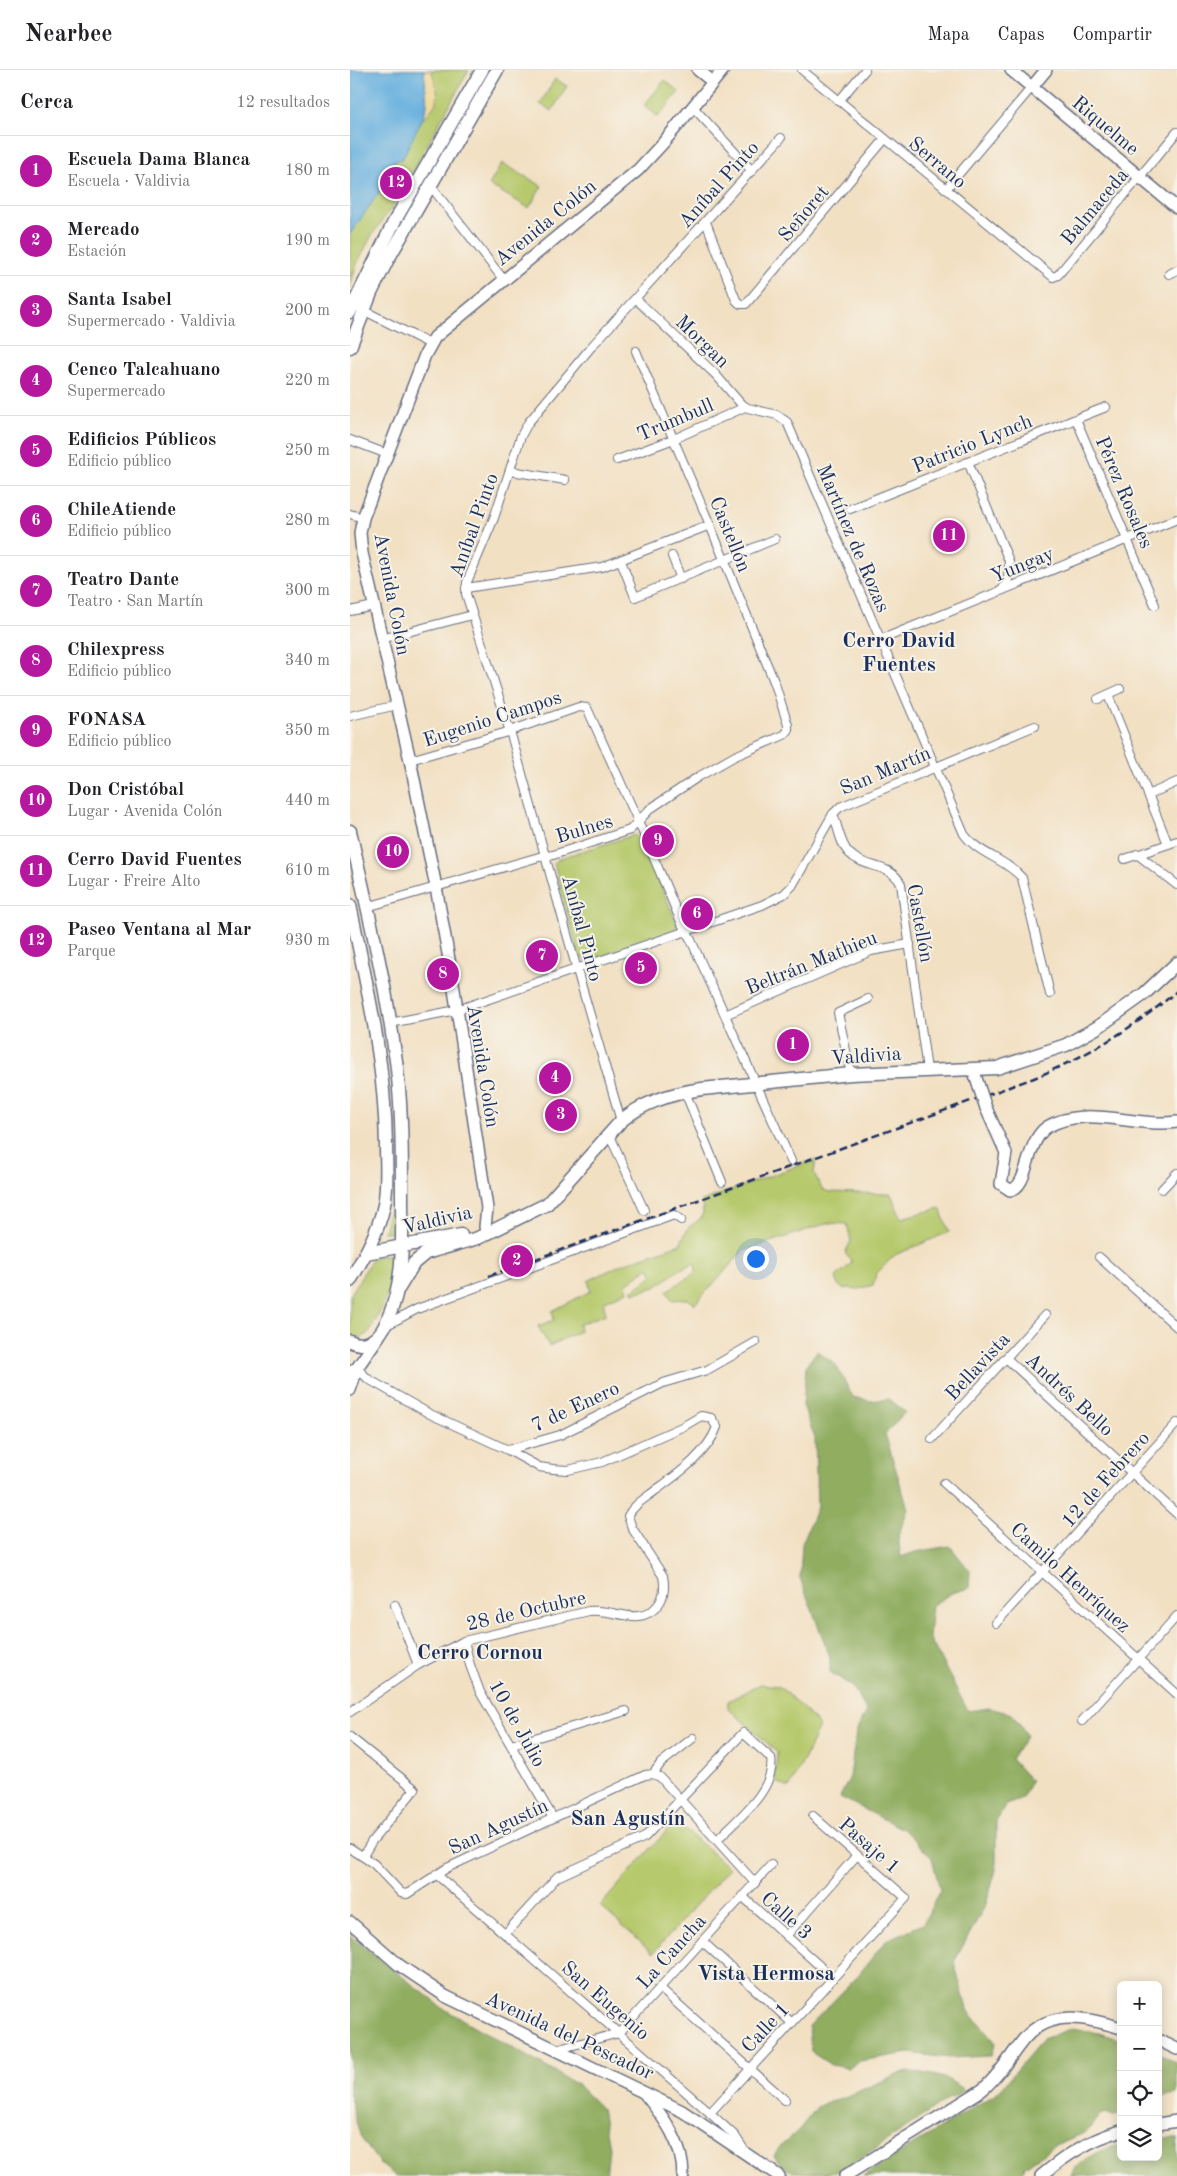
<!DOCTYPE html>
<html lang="es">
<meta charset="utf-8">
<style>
:root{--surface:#fff;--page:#f2f2f2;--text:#202124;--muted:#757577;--line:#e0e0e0;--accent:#b5179e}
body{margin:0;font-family:"Old Standard TT",serif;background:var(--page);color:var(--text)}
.controls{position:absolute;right:15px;bottom:15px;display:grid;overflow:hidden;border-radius:8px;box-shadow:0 2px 12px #0003}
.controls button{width:45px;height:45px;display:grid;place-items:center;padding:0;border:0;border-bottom:1px solid var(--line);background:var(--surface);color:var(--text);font:25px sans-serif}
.you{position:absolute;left:405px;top:1188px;width:18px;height:18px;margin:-12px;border:4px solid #fff;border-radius:50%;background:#1a73e8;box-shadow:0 0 0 8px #1a73e833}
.badge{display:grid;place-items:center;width:32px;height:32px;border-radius:50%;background:var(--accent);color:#fff;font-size:16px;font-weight:700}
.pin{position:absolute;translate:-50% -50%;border:2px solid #fff;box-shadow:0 1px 5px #0006}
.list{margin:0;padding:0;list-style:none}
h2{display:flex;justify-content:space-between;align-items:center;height:65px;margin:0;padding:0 20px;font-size:21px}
h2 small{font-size:16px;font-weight:400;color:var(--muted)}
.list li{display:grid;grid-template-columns:32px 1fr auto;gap:15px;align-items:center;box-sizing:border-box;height:70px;padding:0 20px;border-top:1px solid var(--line)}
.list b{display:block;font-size:19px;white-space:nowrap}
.list p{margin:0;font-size:16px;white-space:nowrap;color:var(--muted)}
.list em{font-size:16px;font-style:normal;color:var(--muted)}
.icon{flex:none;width:28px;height:28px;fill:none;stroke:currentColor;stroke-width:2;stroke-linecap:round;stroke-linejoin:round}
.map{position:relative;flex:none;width:827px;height:2106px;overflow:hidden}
header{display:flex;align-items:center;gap:30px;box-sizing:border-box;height:70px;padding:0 25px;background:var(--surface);border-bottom:1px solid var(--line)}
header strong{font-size:24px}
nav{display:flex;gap:28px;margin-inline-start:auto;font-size:18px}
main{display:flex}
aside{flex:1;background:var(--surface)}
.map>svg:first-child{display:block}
</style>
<header>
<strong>Nearbee</strong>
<nav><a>Mapa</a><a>Capas</a><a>Compartir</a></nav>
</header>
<main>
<aside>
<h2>Cerca<small>12 resultados</small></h2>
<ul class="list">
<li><span class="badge">1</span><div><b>Escuela Dama Blanca</b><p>Escuela · Valdivia</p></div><em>180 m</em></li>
<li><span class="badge">2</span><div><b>Mercado</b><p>Estación</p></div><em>190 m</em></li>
<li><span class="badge">3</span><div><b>Santa Isabel</b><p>Supermercado · Valdivia</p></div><em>200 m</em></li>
<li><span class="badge">4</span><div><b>Cenco Talcahuano</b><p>Supermercado</p></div><em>220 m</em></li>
<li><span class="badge">5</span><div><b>Edificios Públicos</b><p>Edificio público</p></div><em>250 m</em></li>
<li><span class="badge">6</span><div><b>ChileAtiende</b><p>Edificio público</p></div><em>280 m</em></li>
<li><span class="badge">7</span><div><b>Teatro Dante</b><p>Teatro · San Martín</p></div><em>300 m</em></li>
<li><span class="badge">8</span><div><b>Chilexpress</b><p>Edificio público</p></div><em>340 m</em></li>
<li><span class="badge">9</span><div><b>FONASA</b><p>Edificio público</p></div><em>350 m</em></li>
<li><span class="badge">10</span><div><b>Don Cristóbal</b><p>Lugar · Avenida Colón</p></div><em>440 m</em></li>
<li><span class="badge">11</span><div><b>Cerro David Fuentes</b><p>Lugar · Freire Alto</p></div><em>610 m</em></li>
<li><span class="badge">12</span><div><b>Paseo Ventana al Mar</b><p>Parque</p></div><em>930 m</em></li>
</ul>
</aside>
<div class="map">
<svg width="827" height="2106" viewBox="0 0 827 2106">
<rect width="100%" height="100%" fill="#f7f3e8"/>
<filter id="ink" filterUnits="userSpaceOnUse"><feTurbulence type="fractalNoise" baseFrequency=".02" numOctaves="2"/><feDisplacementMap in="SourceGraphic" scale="10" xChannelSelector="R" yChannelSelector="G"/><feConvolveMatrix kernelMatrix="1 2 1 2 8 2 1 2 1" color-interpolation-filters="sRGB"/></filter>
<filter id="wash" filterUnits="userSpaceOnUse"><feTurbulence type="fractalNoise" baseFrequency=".0096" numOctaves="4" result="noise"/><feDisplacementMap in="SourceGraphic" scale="20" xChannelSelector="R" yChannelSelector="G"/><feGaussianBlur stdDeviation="1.12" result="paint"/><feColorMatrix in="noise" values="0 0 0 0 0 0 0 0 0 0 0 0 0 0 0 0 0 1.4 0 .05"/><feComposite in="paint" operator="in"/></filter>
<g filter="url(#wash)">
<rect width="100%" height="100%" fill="#f2e0c3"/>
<g fill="#b6c96c" stroke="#687c65">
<path d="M 49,0 L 119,0 L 43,136 L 22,165 L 6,196 L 0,218 L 0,164 L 42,104 L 40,102 C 41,96 43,90 49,88 L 71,53 Z"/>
<polygon points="205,9 217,16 202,41 190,34"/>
<polygon points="315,10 329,22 308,47 294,35"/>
<polygon points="152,93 192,116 179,138 139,115"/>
<polygon points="284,765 291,770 327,853 326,860 239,892 229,886 204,793 210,788"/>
<path d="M 466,1089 L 464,1103 L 472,1119 L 479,1122 L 541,1124 L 551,1148 L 590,1138 L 599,1162 L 545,1185 L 527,1203 L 523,1215 L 505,1220 L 500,1218 L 493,1219 L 488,1215 L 486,1207 C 491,1201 497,1199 502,1192 L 495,1183 L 501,1171 L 497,1154 L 478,1153 L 393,1181 L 345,1234 L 338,1229 L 322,1230 L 317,1221 L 346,1202 L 345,1193 L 330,1199 L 306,1217 L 284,1223 L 282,1221 L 303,1206 L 299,1197 L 276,1214 L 278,1221 L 253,1232 L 256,1244 L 229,1254 L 230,1261 L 199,1276 L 188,1256 L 204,1250 L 202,1241 L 241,1221 L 238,1211 L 270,1195 L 330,1174 L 338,1158 L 350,1149 L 353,1143 L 352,1131 Z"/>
<polygon points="43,1118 45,1118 46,1166 42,1162 34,1162 42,1129"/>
<path d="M 43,1184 C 50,1196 28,1253 18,1263 C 13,1268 6,1269 0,1266 L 0,1226 L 23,1187 Z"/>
<polygon points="411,1614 429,1616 465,1650 469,1657 455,1688 439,1718 425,1711 427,1682 378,1638 378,1631"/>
<polygon points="325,1751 379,1798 303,1883 250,1836"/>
</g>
<g fill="#90ad60" stroke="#566e5f">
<polygon points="467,1281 486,1295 503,1327 520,1331 539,1329 555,1342 535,1364 558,1439 548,1466 551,1487 565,1482 600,1476 620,1501 619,1518 602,1523 582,1535 579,1567 618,1641 639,1638 662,1644 677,1665 661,1689 681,1711 672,1729 656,1735 646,1752 646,1800 636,1834 604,1892 617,1939 646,1973 641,1986 599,1988 559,1983 510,1991 499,1998 481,1995 461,1982 459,1956 506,1908 536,1870 573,1854 590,1820 582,1788 553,1759 490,1727 500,1707 506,1662 516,1640 503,1617 480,1602 480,1587 450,1508 452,1474 467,1437 465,1368 453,1336 456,1296"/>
<polygon points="0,1866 94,1939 229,2016 252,2039 259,2078 256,2106 46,2106 30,2094 11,2068 0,2031"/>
<polygon points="723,1958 749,1963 771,1970 771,2045 763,2046 756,2043 749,2045 741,2058 732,2064 705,2075 675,2096 672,2106 513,2106 648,2022 693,1969"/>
<polygon points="808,1983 827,1994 827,2024 808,2027"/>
<path d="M 554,2002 C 573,2002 599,2006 613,2019 L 607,2026 L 598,2029 L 493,2100 C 478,2103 449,2106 434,2098 C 430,2096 427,2089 424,2086 L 432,2075 L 448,2061 L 468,2036 L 497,2026 Z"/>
<path d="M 808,2068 L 827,2068 L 827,2106 L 721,2106 C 728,2088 753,2079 771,2075 L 771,2087 L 808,2087 Z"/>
</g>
<path fill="#eeda9e" stroke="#84847e" d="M 74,0 L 81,0 C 90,27 92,29 72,50 L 77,36 Z"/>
<polygon fill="#67b0df" stroke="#41709e" points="0,0 74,0 77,36 72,50 52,89 44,91 40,100 42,104 0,164"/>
</g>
<g filter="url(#ink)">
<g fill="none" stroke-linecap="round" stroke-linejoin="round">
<defs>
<g id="street">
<polyline points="452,0 703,207 708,205 827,62"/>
<polyline points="489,31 515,0"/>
<polyline points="343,37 402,101"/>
<polyline points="80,115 153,209"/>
<polyline points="596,119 682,17"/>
<polyline points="356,152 386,230 390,234 396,234 535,69"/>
<polyline points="819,204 827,200"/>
<path d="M 286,229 L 366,305 L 391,334 L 398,338 L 427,345 L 437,352 L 614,764 C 628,784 656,789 672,808 L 700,924"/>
<polyline points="11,239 80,274"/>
<polyline points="726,349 805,535"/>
<polyline points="0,370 37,384"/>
<polyline points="267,390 324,369 395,337"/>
<polyline points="618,392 659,491 658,510 652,520"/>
<polyline points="161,401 215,410"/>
<polyline points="500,439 756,337"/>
<polyline points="0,444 13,448"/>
<polyline points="322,486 331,509"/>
<polyline points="271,491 285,527 425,469"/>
<polyline points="116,518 252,497 360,455"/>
<polyline points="0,541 24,536"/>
<polyline points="31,569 122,545"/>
<polyline points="530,570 827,449"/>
<polyline points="758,625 818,774"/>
<polyline points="748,629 770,619"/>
<polyline points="0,646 47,635"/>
<polyline points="60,690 154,663 229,637 237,638 289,753 332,854 341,870 441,1091"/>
<polyline points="798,725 827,712"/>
<path d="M 483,744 C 488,756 490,774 499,783 C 514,799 541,793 551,814 L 577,1000"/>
<polyline points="787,784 827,815"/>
<polyline points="775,789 827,771"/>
<polyline points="17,837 189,787 203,785 280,760 300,739 348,707 385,686 434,665 438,661 438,655 425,614 360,455 286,281"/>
<polyline points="375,945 521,881 560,874"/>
<polyline points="40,953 107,940 412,835 434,824 442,816 483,744 490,737 685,656"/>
<polyline points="501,1004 488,943 518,929"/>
<polyline points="335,1022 372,1112"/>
<polyline points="271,1051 229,907 162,668 116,524 117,512 144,448 171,366 178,353 242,276 431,68"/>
<polyline points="259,1064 294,1140"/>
<polyline points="812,1119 827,1103"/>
<polyline points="749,1187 827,1257"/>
<polyline points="35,1256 67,1239 324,1145 331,1150"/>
<polyline points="656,1288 827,1444"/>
<polyline points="582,1369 695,1245"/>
<polyline points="158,1380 210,1365 313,1313 357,1300 406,1272"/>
<polyline points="594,1413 827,1624"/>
<polyline points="45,1535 68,1595"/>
<polyline points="646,1553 827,1353"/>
<polyline points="114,1571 120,1595 130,1622 203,1748"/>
<path d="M 0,1642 L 68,1595 L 114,1571 L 239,1541 C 264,1538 290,1558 308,1535 C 315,1526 315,1516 313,1506 L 282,1458 L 278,1446 C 284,1434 296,1428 306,1420 C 328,1404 358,1383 367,1357 L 361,1348 L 351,1346 L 334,1356 L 252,1392 L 218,1400 L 203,1399 L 189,1397 L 158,1380 L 80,1344 L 18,1309 L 7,1298"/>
<polyline points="732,1651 827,1546"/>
<polyline points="0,1667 65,1719 22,1771 13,1786"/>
<polyline points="161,1675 276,1641"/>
<polyline points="303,1704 310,1707 405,1813"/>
<polyline points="0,1778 24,1794 51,1823 57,1824 97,1798 295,1705 303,1704 311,1693 343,1668"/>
<polyline points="86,1804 360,2043 385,2066 395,2081"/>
<polyline points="392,1826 483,1908"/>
<path d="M 155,1864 L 207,1807 L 295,1767 L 393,1663 L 421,1688 C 426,1720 387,1749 367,1770"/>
<polyline points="436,1866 507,1785"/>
<polyline points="352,1871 442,1953"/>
<polyline points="310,1918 435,2030"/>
<polyline points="205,1980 269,1963 421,1795"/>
<polyline points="360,2043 556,1828 463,1746"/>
</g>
<g id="secondary">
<polyline points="348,0 363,12"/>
<polyline points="661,0 827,138"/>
<polyline points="682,17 696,0"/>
<polyline points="623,999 629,1017"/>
<path d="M 636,1038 L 656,1083 L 651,1114 L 660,1120 C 679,1118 675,1072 697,1057 C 735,1034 786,1058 827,1052"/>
<polyline points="135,1157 137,1138 102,906 86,817 60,690 12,483 10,463 13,448 75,285 85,267 288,100 313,73 373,0"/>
<polyline points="0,1303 7,1298 29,1266"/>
<polyline points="0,1320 7,1298"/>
<polyline points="0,1852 49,1895 95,1926 332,2041 429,2106"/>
<polyline points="808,1970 827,1979"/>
<path d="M 295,2024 C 315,2049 333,2073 333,2106"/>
<polyline points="808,2054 827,2051"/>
<path d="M 495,2106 L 632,2020 C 650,2005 660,1986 674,1969 C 700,1938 738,1948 771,1958"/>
<path d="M 691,2106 C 715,2086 740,2069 771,2061"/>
</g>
<g id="primary">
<polyline points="0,242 44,152 132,0"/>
<polyline points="0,277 21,223 37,191 147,0"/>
<path d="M 0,761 C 16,833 34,904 44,977 C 52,1026 52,1077 52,1128 C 52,1170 55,1211 37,1251 C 31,1266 18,1280 0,1271"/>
<path d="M 0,835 C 17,916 35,991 36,1075 C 36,1095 38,1115 34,1135 C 28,1163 14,1187 0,1211"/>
<polyline points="16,1183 111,1165"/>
<path d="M 49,1218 L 64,1193 L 76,1183 L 128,1168 L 197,1134 L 271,1051 C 293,1032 324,1023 352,1019 L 501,1004 L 647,998 L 716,975 L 748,957 L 794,924 L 827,893"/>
</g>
</defs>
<use href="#street" stroke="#666d81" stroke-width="10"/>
<use href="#secondary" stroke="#666d81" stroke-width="14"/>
<use href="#primary" stroke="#666d81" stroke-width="15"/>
<use href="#street" stroke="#fff" stroke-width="8"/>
<use href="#secondary" stroke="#fff" stroke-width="11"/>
<use href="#primary" stroke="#fff" stroke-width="12"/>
<path stroke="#1b2f5e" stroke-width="2.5" stroke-dasharray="8 4" stroke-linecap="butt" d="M 139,1206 L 684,1008 C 737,986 784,958 827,921"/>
<defs>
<polyline id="secondary-bridge" points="629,1017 636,1038"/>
</defs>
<use href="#secondary-bridge" stroke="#666d81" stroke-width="14" stroke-linecap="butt"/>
<use href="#secondary-bridge" stroke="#fff" stroke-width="11"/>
</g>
</g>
<g text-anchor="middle" stroke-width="4" stroke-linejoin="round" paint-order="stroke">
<g font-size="20" fill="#1b2f5e" stroke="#f7f3e8">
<text transform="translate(756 55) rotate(40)" y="7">Riquelme</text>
<text transform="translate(588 92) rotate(40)" y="7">Serrano</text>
<text transform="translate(368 114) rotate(-48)" y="7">Aníbal Pinto</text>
<text transform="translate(744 136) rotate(-50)" y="7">Balmaceda</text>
<text transform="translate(453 143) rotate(-50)" y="7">Señoret</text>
<text transform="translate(195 152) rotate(-39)" y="7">Avenida Colón</text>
<text transform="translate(353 271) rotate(44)" y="7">Morgan</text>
<text transform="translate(325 349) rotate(-23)" y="7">Trumbull</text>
<text transform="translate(622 373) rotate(-22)" y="7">Patricio Lynch</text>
<text transform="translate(775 422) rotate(67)" y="7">Pérez Rosales</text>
<text transform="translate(123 455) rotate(-70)" y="7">Aníbal Pinto</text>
<text transform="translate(381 464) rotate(68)" y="7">Castellón</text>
<text transform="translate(504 468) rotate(67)" y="7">Martínez de Rozas</text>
<text transform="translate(672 494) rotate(-22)" y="7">Yungay</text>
<text transform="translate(43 524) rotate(79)" y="7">Avenida Colón</text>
<text transform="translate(142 648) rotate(-18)" y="7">Eugenio Campos</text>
<text transform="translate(535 700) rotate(-23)" y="7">San Martín</text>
<text transform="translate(234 758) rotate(-17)" y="7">Bulnes</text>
<text transform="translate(571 853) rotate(80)" y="7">Castellón</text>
<text transform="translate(233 858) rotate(75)" y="7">Aníbal Pinto</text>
<text transform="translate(461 892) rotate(-22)" y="7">Beltrán Mathieu</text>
<text transform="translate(516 985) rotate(-4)" y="7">Valdivia</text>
<text transform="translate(134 996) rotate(81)" y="7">Avenida Colón</text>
<text transform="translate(87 1149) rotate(-13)" y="7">Valdivia</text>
<text transform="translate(627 1296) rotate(-47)" y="7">Bellavista</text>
<text transform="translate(720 1324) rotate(43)" y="7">Andrés Bello</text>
<text transform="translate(225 1336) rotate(-25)" y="7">7 de Enero</text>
<text transform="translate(755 1409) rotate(-48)" y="7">12 de Febrero</text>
<text transform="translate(721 1507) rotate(42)" y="7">Camilo Henríquez</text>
<text transform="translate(176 1540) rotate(-13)" y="7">28 de Octubre</text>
<text transform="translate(168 1653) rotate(61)" y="7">10 de Julio</text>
<text transform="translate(148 1756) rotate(-25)" y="7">San Agustín</text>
<text transform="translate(520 1775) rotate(41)" y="7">Pasaje 1</text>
<text transform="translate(437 1845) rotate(42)" y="7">Calle 3</text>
<text transform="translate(321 1881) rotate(-48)" y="7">La Cancha</text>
<text transform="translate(256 1930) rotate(41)" y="7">San Eugenio</text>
<text transform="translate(415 1957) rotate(-47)" y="7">Calle 1</text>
<text transform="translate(220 1965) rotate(25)" y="7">Avenida del Pescador</text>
</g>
<g font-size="21" font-weight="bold" fill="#1b2f5e" stroke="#f7f3e8">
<text x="549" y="577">Cerro David<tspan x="549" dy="24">Fuentes</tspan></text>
<text x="130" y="1589">Cerro Cornou</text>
<text x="278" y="1755">San Agustín</text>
<text x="416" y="1910">Vista Hermosa</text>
</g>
</g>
</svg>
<div class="controls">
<button>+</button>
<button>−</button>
<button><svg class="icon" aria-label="locate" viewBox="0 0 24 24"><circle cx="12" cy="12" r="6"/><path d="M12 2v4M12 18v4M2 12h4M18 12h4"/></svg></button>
<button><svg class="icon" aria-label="layers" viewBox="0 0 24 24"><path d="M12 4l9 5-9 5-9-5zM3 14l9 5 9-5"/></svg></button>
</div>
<div class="you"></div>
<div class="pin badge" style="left:443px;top:975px">1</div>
<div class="pin badge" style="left:167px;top:1191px">2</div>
<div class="pin badge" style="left:211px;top:1045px">3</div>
<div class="pin badge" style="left:205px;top:1008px">4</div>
<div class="pin badge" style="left:291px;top:898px">5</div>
<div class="pin badge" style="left:347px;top:844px">6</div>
<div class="pin badge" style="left:192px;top:886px">7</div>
<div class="pin badge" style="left:93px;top:904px">8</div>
<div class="pin badge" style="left:308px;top:771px">9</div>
<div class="pin badge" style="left:43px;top:782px">10</div>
<div class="pin badge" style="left:599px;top:466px">11</div>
<div class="pin badge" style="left:46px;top:113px">12</div>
</div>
</main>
